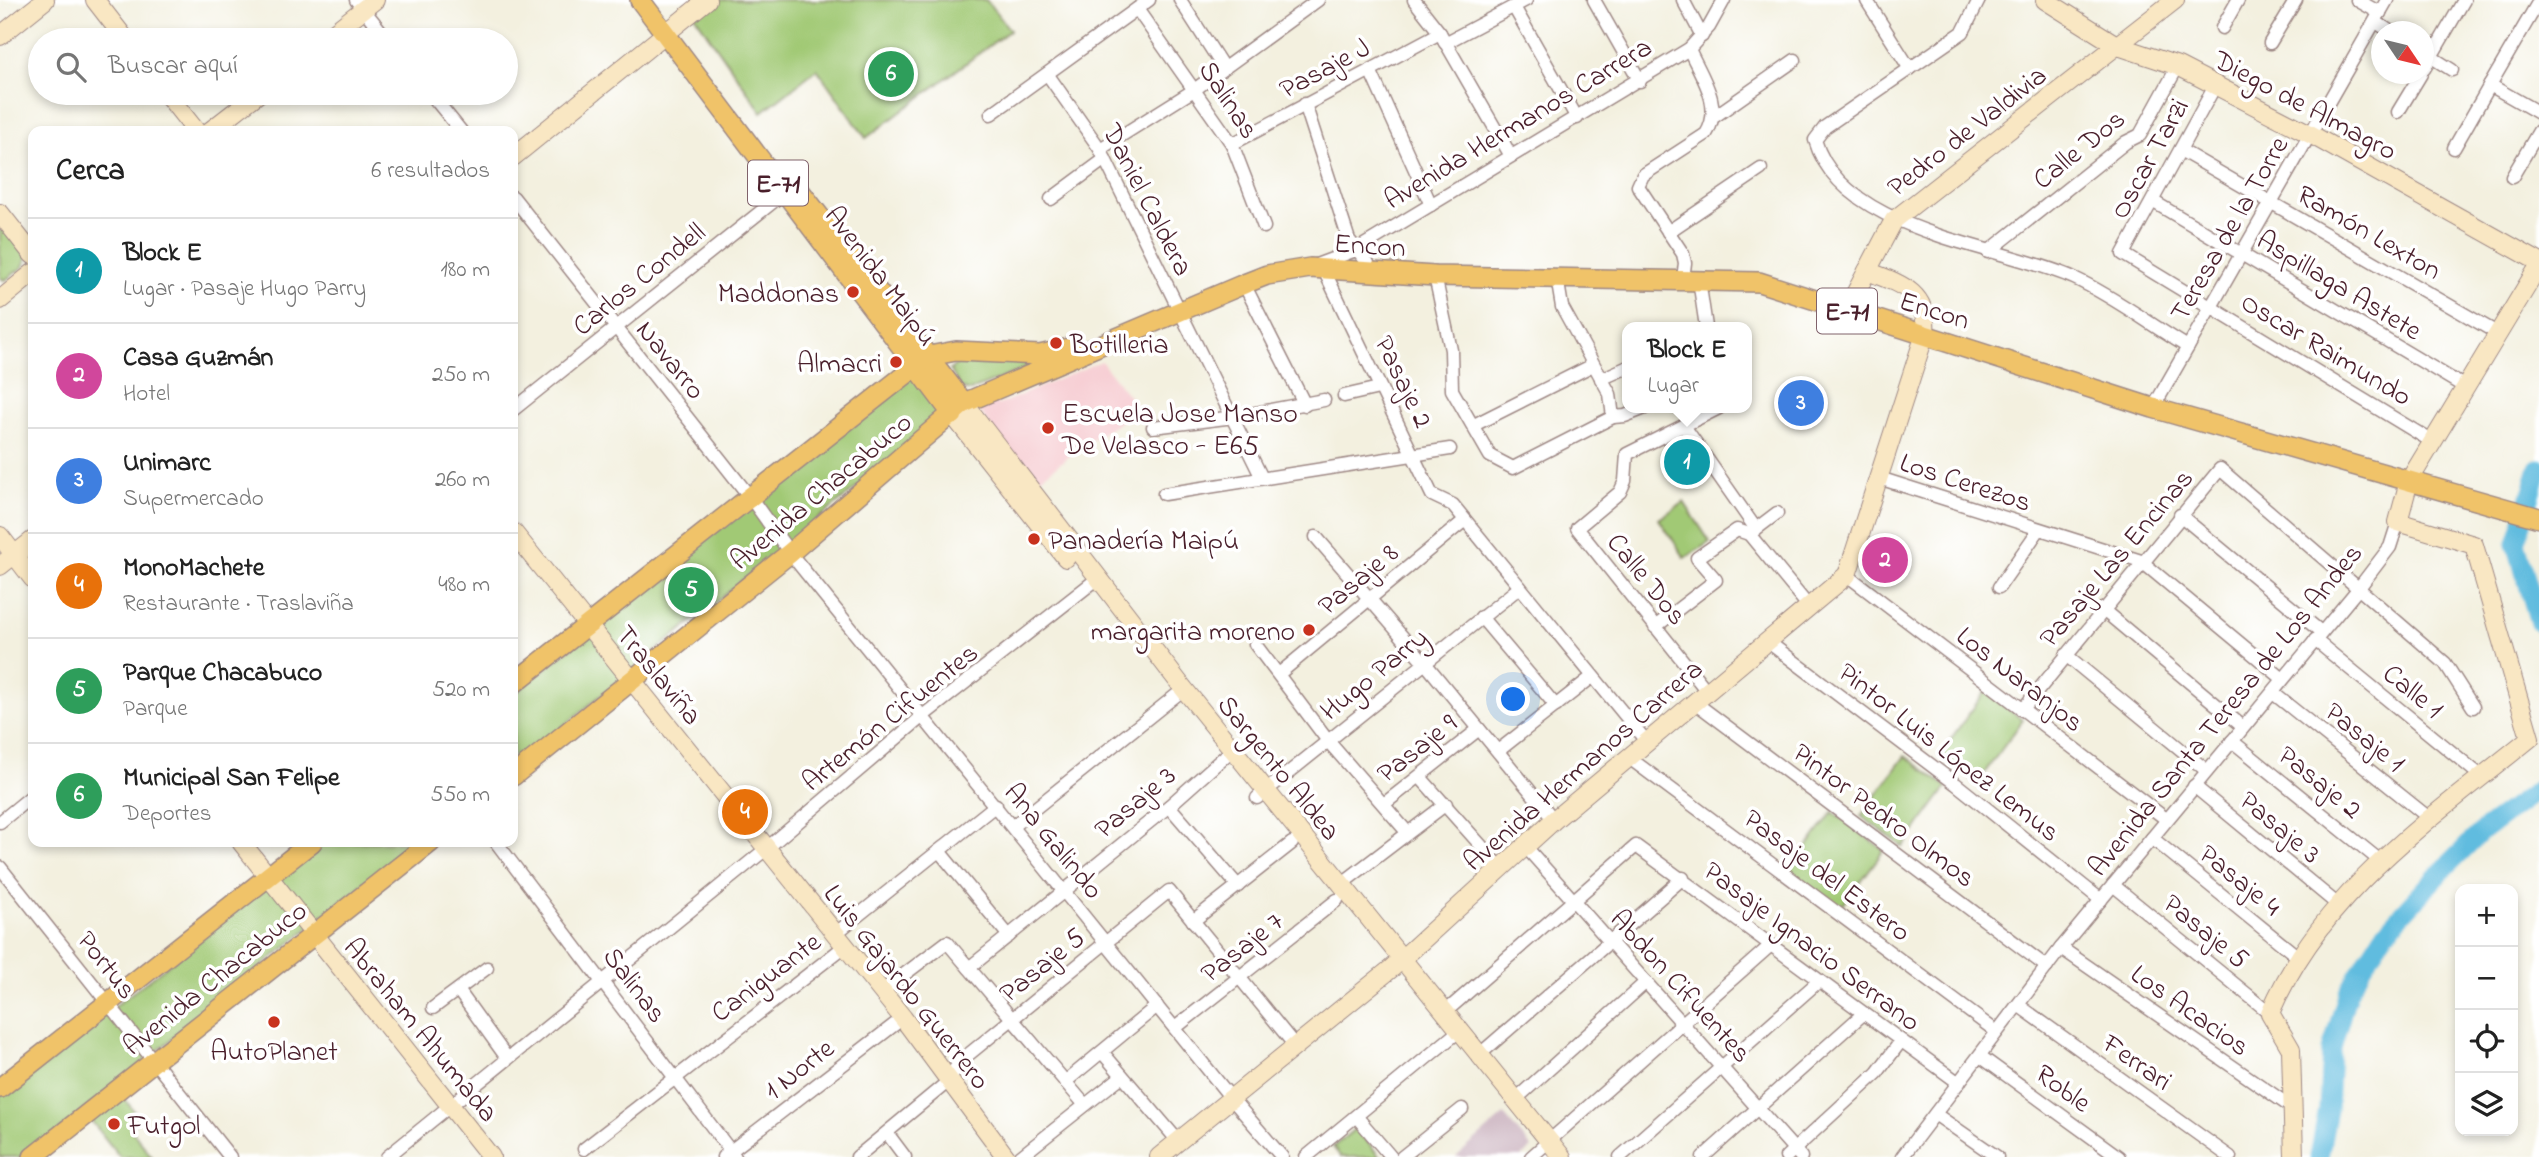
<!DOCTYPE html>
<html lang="es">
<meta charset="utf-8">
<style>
:root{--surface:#fff;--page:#f6f6f6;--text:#222;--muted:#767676;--line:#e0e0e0;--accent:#ea580c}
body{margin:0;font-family:"Indie Flower",sans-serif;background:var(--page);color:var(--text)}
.controls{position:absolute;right:21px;bottom:21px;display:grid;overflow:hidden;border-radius:14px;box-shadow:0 4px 10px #0003}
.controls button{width:63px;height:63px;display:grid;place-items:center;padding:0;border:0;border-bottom:2px solid var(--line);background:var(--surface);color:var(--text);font:35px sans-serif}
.compass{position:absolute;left:2371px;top:21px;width:63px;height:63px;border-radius:50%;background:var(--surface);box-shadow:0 4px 10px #0003;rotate:125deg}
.you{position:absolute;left:1514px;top:700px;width:24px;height:24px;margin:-18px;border:5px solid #fff;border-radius:50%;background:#1a73e8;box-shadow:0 0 0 10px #1a73e833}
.badge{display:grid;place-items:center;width:46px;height:46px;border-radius:50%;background:var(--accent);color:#fff;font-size:23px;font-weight:700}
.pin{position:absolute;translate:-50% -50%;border:4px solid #fff;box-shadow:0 2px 7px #0006}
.popup{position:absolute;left:1622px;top:322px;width:130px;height:91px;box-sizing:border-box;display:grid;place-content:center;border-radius:14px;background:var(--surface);filter:drop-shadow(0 2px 5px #0005);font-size:23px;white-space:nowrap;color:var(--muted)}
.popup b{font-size:26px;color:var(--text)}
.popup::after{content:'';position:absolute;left:50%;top:100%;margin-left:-14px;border:14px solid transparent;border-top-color:var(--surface)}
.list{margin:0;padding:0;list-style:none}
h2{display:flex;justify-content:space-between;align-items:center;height:91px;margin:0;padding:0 28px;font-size:30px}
h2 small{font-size:23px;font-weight:400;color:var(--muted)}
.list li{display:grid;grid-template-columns:46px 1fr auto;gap:21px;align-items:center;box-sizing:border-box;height:105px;padding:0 28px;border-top:2px solid var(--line)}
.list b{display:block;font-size:26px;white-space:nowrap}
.list p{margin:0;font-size:23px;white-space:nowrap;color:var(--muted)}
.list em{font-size:23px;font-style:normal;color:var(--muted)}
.icon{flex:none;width:38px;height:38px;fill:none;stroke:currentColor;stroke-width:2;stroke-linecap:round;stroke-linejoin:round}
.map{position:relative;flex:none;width:2539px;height:1157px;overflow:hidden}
.search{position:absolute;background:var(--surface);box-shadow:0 4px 10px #0003;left:28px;top:28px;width:490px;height:77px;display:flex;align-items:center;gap:18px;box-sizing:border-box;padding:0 24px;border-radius:38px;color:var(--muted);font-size:26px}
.panel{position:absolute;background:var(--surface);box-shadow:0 4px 10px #0003;left:28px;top:126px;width:490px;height:721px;border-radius:14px}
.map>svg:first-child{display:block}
</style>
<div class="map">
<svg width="2539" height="1157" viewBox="0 0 2539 1157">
<rect width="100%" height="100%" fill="#fff"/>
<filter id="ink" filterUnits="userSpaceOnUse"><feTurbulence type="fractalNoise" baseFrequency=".0143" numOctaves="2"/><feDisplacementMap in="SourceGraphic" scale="14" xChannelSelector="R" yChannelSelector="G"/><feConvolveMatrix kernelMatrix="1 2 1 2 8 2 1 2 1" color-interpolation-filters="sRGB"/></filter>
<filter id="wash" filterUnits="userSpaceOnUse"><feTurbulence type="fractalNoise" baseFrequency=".00686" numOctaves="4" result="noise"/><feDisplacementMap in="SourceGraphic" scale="28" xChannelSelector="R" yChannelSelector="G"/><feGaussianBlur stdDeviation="1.57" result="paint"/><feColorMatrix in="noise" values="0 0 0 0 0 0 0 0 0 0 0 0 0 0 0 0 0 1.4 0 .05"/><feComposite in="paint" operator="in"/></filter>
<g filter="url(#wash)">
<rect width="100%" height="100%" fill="#f3f0df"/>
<polygon fill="#f7cfd4" points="1101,361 1139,410 1088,442 1031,485 979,410 994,400 998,405"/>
<polygon fill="#d2bdc8" points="1504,1115 1532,1148 1521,1157 1456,1157"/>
<g fill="#a1c974" stroke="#767450" stroke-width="2">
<polygon points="716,0 986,0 1010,30 866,138 817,69 762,112 695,16"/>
<polygon points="7,228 27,257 23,267 5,280 0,278 0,230"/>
<polygon points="963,358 1040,363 969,391 961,388 950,370"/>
<polygon points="912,373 945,416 513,767 513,695"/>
<polygon points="1684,502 1710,542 1685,558 1659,519"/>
<polygon points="1985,692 2023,720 1977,783 1939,755"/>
<polygon points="1905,756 1947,787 1903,847 1861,816"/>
<polygon points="1833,812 1884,850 1840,909 1789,871"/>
<polygon points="325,842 415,842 26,1157 0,1157 0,1096"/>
<polygon points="120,1093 140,1119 130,1128 152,1157 120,1157 89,1118"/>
<polygon points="1356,1128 1380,1157 1341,1157 1333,1147"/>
</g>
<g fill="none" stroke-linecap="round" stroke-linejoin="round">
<g stroke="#61bcdf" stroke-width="19">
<polyline points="2539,468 2516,543 2539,623"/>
<polyline points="2319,1157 2328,1109 2331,1051 2348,992 2359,973 2383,935 2438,875 2482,831 2539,789"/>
</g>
</g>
</g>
<g filter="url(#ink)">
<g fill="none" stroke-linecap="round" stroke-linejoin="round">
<defs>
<g id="street">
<polyline points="356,0 388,40"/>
<polyline points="1180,0 1223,67"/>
<polyline points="1414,0 1440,33 1511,156"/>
<polyline points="1594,0 1640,81"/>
<polyline points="1683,0 1702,36"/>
<path d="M 1979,0 L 1963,32 L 1825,127 L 1815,140 C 1842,233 1998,244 2074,278 C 2113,296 2151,325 2188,347"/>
<polyline points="2357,0 2380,13"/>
<polyline points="1867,1 1910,69"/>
<polyline points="2539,1 2490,85 2539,113"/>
<polyline points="1514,7 1577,118"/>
<polyline points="1137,9 1232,144 1264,227"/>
<polyline points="2376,22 2391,32"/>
<polyline points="2222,28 2238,0"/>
<polyline points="1445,43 1526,0"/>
<polyline points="2270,43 2296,0"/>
<polyline points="2425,53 2452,70"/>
<polyline points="2424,69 2464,0"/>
<polyline points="1370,70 1431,205"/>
<polyline points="1048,75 1100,149 1262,478"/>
<polyline points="2215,86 2123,254 2433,442"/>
<polyline points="430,93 461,131"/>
<polyline points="1305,104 1349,240 1368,263 1370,272"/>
<polyline points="2398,112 2421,74"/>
<polyline points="991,114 1149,0"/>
<polyline points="1715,116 1795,60"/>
<polyline points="1232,144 1440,33"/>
<polyline points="2454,148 2490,85"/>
<polyline points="1100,149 1194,90 1318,0"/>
<polyline points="2182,151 2497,333"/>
<polyline points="2512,177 2539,131"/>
<polyline points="513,197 750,497 790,553 1231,1098 1282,1157"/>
<polyline points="1051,199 1105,159"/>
<polyline points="2154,202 2465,387"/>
<polyline points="1668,232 1761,169"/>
<polyline points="1988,252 2126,142 2140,135 2178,66"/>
<polyline points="1316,265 1356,250 1689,49 1709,27 1724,0"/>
<polyline points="1323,268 1432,495 1453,505 1646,741"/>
<polyline points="1435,276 1451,350 1452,390 1490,456 1513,468 1613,417 1610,394 1562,307 1557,277"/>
<path d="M 1683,279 L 1685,263 L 1683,254 L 1638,186 L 1643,175 L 1706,134 C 1724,106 1701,76 1689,49"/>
<polyline points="1699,280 1706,327"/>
<polyline points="1244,284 1305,405"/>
<polyline points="1601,379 1628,367"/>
<polyline points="1344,396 1379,388"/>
<polyline points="2153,408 2387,0"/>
<polyline points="513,410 789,189"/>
<polyline points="1613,417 1625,416 1645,408"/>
<polyline points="1474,425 1593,365"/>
<polyline points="1684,426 1756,529"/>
<polyline points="1153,427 1234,417 1324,400"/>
<polyline points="1879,478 2141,561 2283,679"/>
<polyline points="1164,494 1450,449"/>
<polyline points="2180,515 2321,632"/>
<polyline points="1752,532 1777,513"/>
<polyline points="1749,534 1809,607"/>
<polyline points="1316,537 1425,663 1554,820"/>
<polyline points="1847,575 2166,819"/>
<polyline points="1999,587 2038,531"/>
<polyline points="2102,609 2243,727"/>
<polyline points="1481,617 1556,706"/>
<polyline points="1655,627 1716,580 1697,558 1737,530 1749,534"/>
<polyline points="2315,640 2482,777"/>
<polyline points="1767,641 1956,784 2101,900"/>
<polyline points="1255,644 1328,741 1407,832"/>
<polyline points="2066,655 2207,771"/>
<polyline points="1280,673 1465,520"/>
<polyline points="1707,691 1577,528 1620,492 1625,481 1627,454 1719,408"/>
<polyline points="2273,693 2429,818"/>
<polyline points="1693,701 2047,967"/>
<polyline points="2022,710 2220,469 2445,663 2473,707"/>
<polyline points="2232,741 2379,860"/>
<polyline points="1498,751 1592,677"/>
<polyline points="1628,757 1997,1032"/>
<polyline points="1420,777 1501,868"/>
<polyline points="2194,786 2337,904"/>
<polyline points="1257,798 1520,587"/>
<polyline points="1384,804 1479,729"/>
<polyline points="1169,806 1238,886"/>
<polyline points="0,822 33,795"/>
<polyline points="1013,826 1184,689"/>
<polyline points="2152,838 2298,957"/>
<polyline points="496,842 735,1157"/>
<polyline points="1525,846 1801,1157"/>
<polyline points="939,851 1009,936"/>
<polyline points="0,867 230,1157"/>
<polyline points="1340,885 1446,804"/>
<polyline points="2113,885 2270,1013"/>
<polyline points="1193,921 1292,843"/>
<polyline points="835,934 996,805"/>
<polyline points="2061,948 2294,1109"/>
<polyline points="969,968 1169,806 1232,750"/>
<polyline points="458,990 507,1058"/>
<polyline points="881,992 947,942 1085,1105"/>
<polyline points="2018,1005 2230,1157"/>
<polyline points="433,1008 487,968"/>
<polyline points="1444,1013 1636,846 1959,1083"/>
<polyline points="1175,1028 1337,900"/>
<polyline points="1102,1052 1179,1142"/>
<polyline points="1479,1055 1683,878"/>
<polyline points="1980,1056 2119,1157"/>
<polyline points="1065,1082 1157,1006"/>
<polyline points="1516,1099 1646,982"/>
<polyline points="1935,1114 1997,1157"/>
<polyline points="1356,1116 1391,1157"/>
<polyline points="887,1133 905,1157"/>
<polyline points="584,1149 845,946"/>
<polyline points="387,1157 766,849 924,715 1097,579"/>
<polyline points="723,1157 903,1018"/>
<polyline points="857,1157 950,1080 958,1063 1169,891 1296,1047"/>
<polyline points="1020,1157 1122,1076"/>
<polyline points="1306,1157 1459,1031"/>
<polyline points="1402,1157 1462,1109"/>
<polyline points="1531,1157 1771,945"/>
<polyline points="1620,1157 1819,981"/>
<polyline points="1703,1157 1863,1014"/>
<polyline points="1786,1157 1877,1073 1901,1041"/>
<polyline points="1902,1157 2061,948 2358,589 2390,547 2398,522"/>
</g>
<g id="secondary">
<polyline points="95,0 126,40"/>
<polyline points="2045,0 2118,46 2178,66 2310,134 2539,262"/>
<polyline points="0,36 45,0"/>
<polyline points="324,40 375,0"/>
<polyline points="166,93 196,131"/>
<polyline points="210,131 259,93"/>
<polyline points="513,157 707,0"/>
<polyline points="0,213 33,255"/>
<polyline points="0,300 33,273"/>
<polyline points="1846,311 1894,220 2175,0"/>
<polyline points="964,403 1184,689 1562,1157"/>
<polyline points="953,415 1066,558"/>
<polyline points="513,532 903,1018 1006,1157"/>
<polyline points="0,536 33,579"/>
<polyline points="0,566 33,540"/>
<polyline points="241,842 491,1157"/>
<path d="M 1159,1157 L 1392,968 L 1554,820 L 1847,575 L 1925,334 C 1929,292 1901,284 1867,271"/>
<path d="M 2294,1157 L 2291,1049 L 2270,1013 C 2322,891 2431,819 2530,738 L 2474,545 L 2398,522 L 2409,481 L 2539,266"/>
</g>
<g id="primary">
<polyline points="640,0 953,415"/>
<polyline points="800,191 964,403"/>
<polyline points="929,356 956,351 1040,355 1074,347"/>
<polyline points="513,684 929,356"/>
<polyline points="513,776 790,553 964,403 1244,284 1267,275 1310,268 1435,276 1759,282 2153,408 2539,518"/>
<polyline points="0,1088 312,842"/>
<polyline points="33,1157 431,842"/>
</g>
</defs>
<use href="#street" stroke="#9e8885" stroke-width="15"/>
<use href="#secondary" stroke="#9e8885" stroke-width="20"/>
<use href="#primary" stroke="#9e8885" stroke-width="22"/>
<use href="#street" stroke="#fff" stroke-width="12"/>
<use href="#secondary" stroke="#f9e7c3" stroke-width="18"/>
<use href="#primary" stroke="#f0c369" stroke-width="19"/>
</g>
</g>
<g fill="#c8321e" stroke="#fff" stroke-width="2.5">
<circle cx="853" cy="292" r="7"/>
<circle cx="1056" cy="343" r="7"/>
<circle cx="896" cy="362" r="7"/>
<circle cx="1048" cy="428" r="7"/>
<circle cx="1034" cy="539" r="7"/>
<circle cx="1309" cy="630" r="7"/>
<circle cx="274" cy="1022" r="7"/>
<circle cx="114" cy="1124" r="7"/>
</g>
<g text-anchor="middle" stroke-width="7" stroke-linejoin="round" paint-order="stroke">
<g fill="#fff" stroke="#80626b" stroke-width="2">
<rect x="748" y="160.5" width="60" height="45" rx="5"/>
<rect x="1817" y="288.5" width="60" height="45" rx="5"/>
</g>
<g font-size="26" font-weight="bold" fill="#4a1f2b">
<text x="778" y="192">E-71</text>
<text x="1847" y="320">E-71</text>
</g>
<g font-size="28" fill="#4a1f2b" stroke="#fff">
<text transform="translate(1324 67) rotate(-28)" y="10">Pasaje J</text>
<text transform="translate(1230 99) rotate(57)" y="10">Salinas</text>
<text transform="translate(2306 104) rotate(28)" y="10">Diego de Almagro</text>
<text transform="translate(1517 122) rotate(-31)" y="10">Avenida Hermanos Carrera</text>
<text transform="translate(1966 130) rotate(-38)" y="10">Pedro de Valdivia</text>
<text transform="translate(2078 148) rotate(-39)" y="10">Calle Dos</text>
<text transform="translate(2148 158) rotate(-61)" y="10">Oscar Tarzi</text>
<text transform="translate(1149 199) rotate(63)" y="10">Daniel Caldera</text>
<text transform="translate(2228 228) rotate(-60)" y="10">Teresa de la Torre</text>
<text transform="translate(2370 231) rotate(30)" y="10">Ramón Lexton</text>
<text transform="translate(1370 244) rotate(4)" y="10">Encon</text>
<text transform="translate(882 275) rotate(53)" y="10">Avenida Maipú</text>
<text transform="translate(638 278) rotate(-39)" y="10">Carlos Condell</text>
<text transform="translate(2340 284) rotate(31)" y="10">Aspillaga Astete</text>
<text transform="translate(1935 309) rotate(17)" y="10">Encon</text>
<text transform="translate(2327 348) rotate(31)" y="10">Oscar Raimundo</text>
<text transform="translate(672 359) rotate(51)" y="10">Navarro</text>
<text transform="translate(1405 381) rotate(64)" y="10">Pasaje 2</text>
<text transform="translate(1966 481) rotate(18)" y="10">Los Cerezos</text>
<text transform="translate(820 490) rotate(-40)" y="10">Avenida Chacabuco</text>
<text transform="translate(2115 557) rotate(-50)" y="10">Pasaje Las Encinas</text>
<text transform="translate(1357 578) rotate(-40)" y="10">Pasaje 8</text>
<text transform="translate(1648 578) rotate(51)" y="10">Calle Dos</text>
<text transform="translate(1373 673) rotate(-39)" y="10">Hugo Parry</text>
<text transform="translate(660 674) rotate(51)" y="10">Traslaviña</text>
<text transform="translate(2021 678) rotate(38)" y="10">Los Naranjos</text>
<text transform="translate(2414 690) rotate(39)" y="10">Calle 1</text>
<text transform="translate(2224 709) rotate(-51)" y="10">Avenida Santa Teresa de Los Andes</text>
<text transform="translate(889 716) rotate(-39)" y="10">Artemón Cifuentes</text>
<text transform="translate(2366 736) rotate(39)" y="10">Pasaje 1</text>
<text transform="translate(1416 747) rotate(-38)" y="10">Pasaje 9</text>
<text transform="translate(1950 751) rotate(38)" y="10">Pintor Luis López Lemus</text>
<text transform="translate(1582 764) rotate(-41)" y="10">Avenida Hermanos Carrera</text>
<text transform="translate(1280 767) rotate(51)" y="10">Sargento Aldea</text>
<text transform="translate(2321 781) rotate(39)" y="10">Pasaje 2</text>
<text transform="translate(1134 801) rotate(-40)" y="10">Pasaje 3</text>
<text transform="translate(1885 814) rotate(37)" y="10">Pintor Pedro Olmos</text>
<text transform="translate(2281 826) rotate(40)" y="10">Pasaje 3</text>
<text transform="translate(1055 840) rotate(51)" y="10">Ana Galindo</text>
<text transform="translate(1828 874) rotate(37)" y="10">Pasaje del Estero</text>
<text transform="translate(2241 879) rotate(39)" y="10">Pasaje 4</text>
<text transform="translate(2207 930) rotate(39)" y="10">Pasaje 5</text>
<text transform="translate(1813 945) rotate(37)" y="10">Pasaje Ignacio Serrano</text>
<text transform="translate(1241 946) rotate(-38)" y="10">Pasaje 7</text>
<text transform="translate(108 964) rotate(52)" y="10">Portus</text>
<text transform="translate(1041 964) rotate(-39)" y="10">Pasaje 5</text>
<text transform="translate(765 976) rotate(-37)" y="10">Caniguante</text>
<text transform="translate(214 977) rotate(-39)" y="10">Avenida Chacabuco</text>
<text transform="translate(636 984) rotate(53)" y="10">Salinas</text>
<text transform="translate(1682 985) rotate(48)" y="10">Abdon Cifuentes</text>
<text transform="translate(908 986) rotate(52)" y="10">Luis Gajardo Guerrero</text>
<text transform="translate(2191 1009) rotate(35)" y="10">Los Acacios</text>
<text transform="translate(422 1029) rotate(51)" y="10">Abraham Ahumada</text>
<text transform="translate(2138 1061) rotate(35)" y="10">Ferrari</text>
<text transform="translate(798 1068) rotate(-38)" y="10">1 Norte</text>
<text transform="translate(2064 1087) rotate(36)" y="10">Roble</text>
</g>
<g font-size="28" fill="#4a1f2b" stroke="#fff" text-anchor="start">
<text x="839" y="302" text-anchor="end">Maddonas</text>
<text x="1070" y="353">Botilleria</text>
<text x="882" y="372" text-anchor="end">Almacri</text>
<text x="1062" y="422">Escuela Jose Manso<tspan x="1062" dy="32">De Velasco - E65</tspan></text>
<text x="1048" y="549">Panadería Maipú</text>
<text x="1295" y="640" text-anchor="end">margarita moreno</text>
<text x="274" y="1060" text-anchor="middle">AutoPlanet</text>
<text x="128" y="1134">Futgol</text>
</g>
</g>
</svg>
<div class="controls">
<button>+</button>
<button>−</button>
<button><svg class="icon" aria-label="locate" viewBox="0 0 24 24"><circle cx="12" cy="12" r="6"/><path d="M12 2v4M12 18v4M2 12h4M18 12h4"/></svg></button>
<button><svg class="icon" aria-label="layers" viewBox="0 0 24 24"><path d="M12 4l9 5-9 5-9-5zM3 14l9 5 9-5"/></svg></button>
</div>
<svg class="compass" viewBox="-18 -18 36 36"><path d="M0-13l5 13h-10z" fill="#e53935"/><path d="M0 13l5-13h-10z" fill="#767676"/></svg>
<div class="you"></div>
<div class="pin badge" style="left:1687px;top:462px;background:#0f9aa8">1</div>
<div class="popup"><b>Block E</b>Lugar</div>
<div class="pin badge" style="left:1885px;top:560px;background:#d1479c">2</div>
<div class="pin badge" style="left:1801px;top:403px;background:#3f7fe0">3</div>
<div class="pin badge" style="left:745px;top:812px;background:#e8710a">4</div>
<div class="pin badge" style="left:691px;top:590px;background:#2e9e5b">5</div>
<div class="pin badge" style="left:891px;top:74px;background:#2e9e5b">6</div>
<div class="search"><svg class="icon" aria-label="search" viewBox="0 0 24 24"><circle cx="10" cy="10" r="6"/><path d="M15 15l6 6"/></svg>Buscar aquí</div>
<section class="panel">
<h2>Cerca<small>6 resultados</small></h2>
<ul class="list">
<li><span class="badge" style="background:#0f9aa8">1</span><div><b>Block E</b><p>Lugar · Pasaje Hugo Parry</p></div><em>180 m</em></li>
<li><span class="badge" style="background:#d1479c">2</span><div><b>Casa Guzmán</b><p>Hotel</p></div><em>250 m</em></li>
<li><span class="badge" style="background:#3f7fe0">3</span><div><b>Unimarc</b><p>Supermercado</p></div><em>260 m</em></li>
<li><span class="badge" style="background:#e8710a">4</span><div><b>MonoMachete</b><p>Restaurante · Traslaviña</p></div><em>480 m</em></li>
<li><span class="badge" style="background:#2e9e5b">5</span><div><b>Parque Chacabuco</b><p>Parque</p></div><em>520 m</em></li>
<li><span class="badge" style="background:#2e9e5b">6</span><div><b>Municipal San Felipe</b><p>Deportes</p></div><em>550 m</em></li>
</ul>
</section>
</div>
